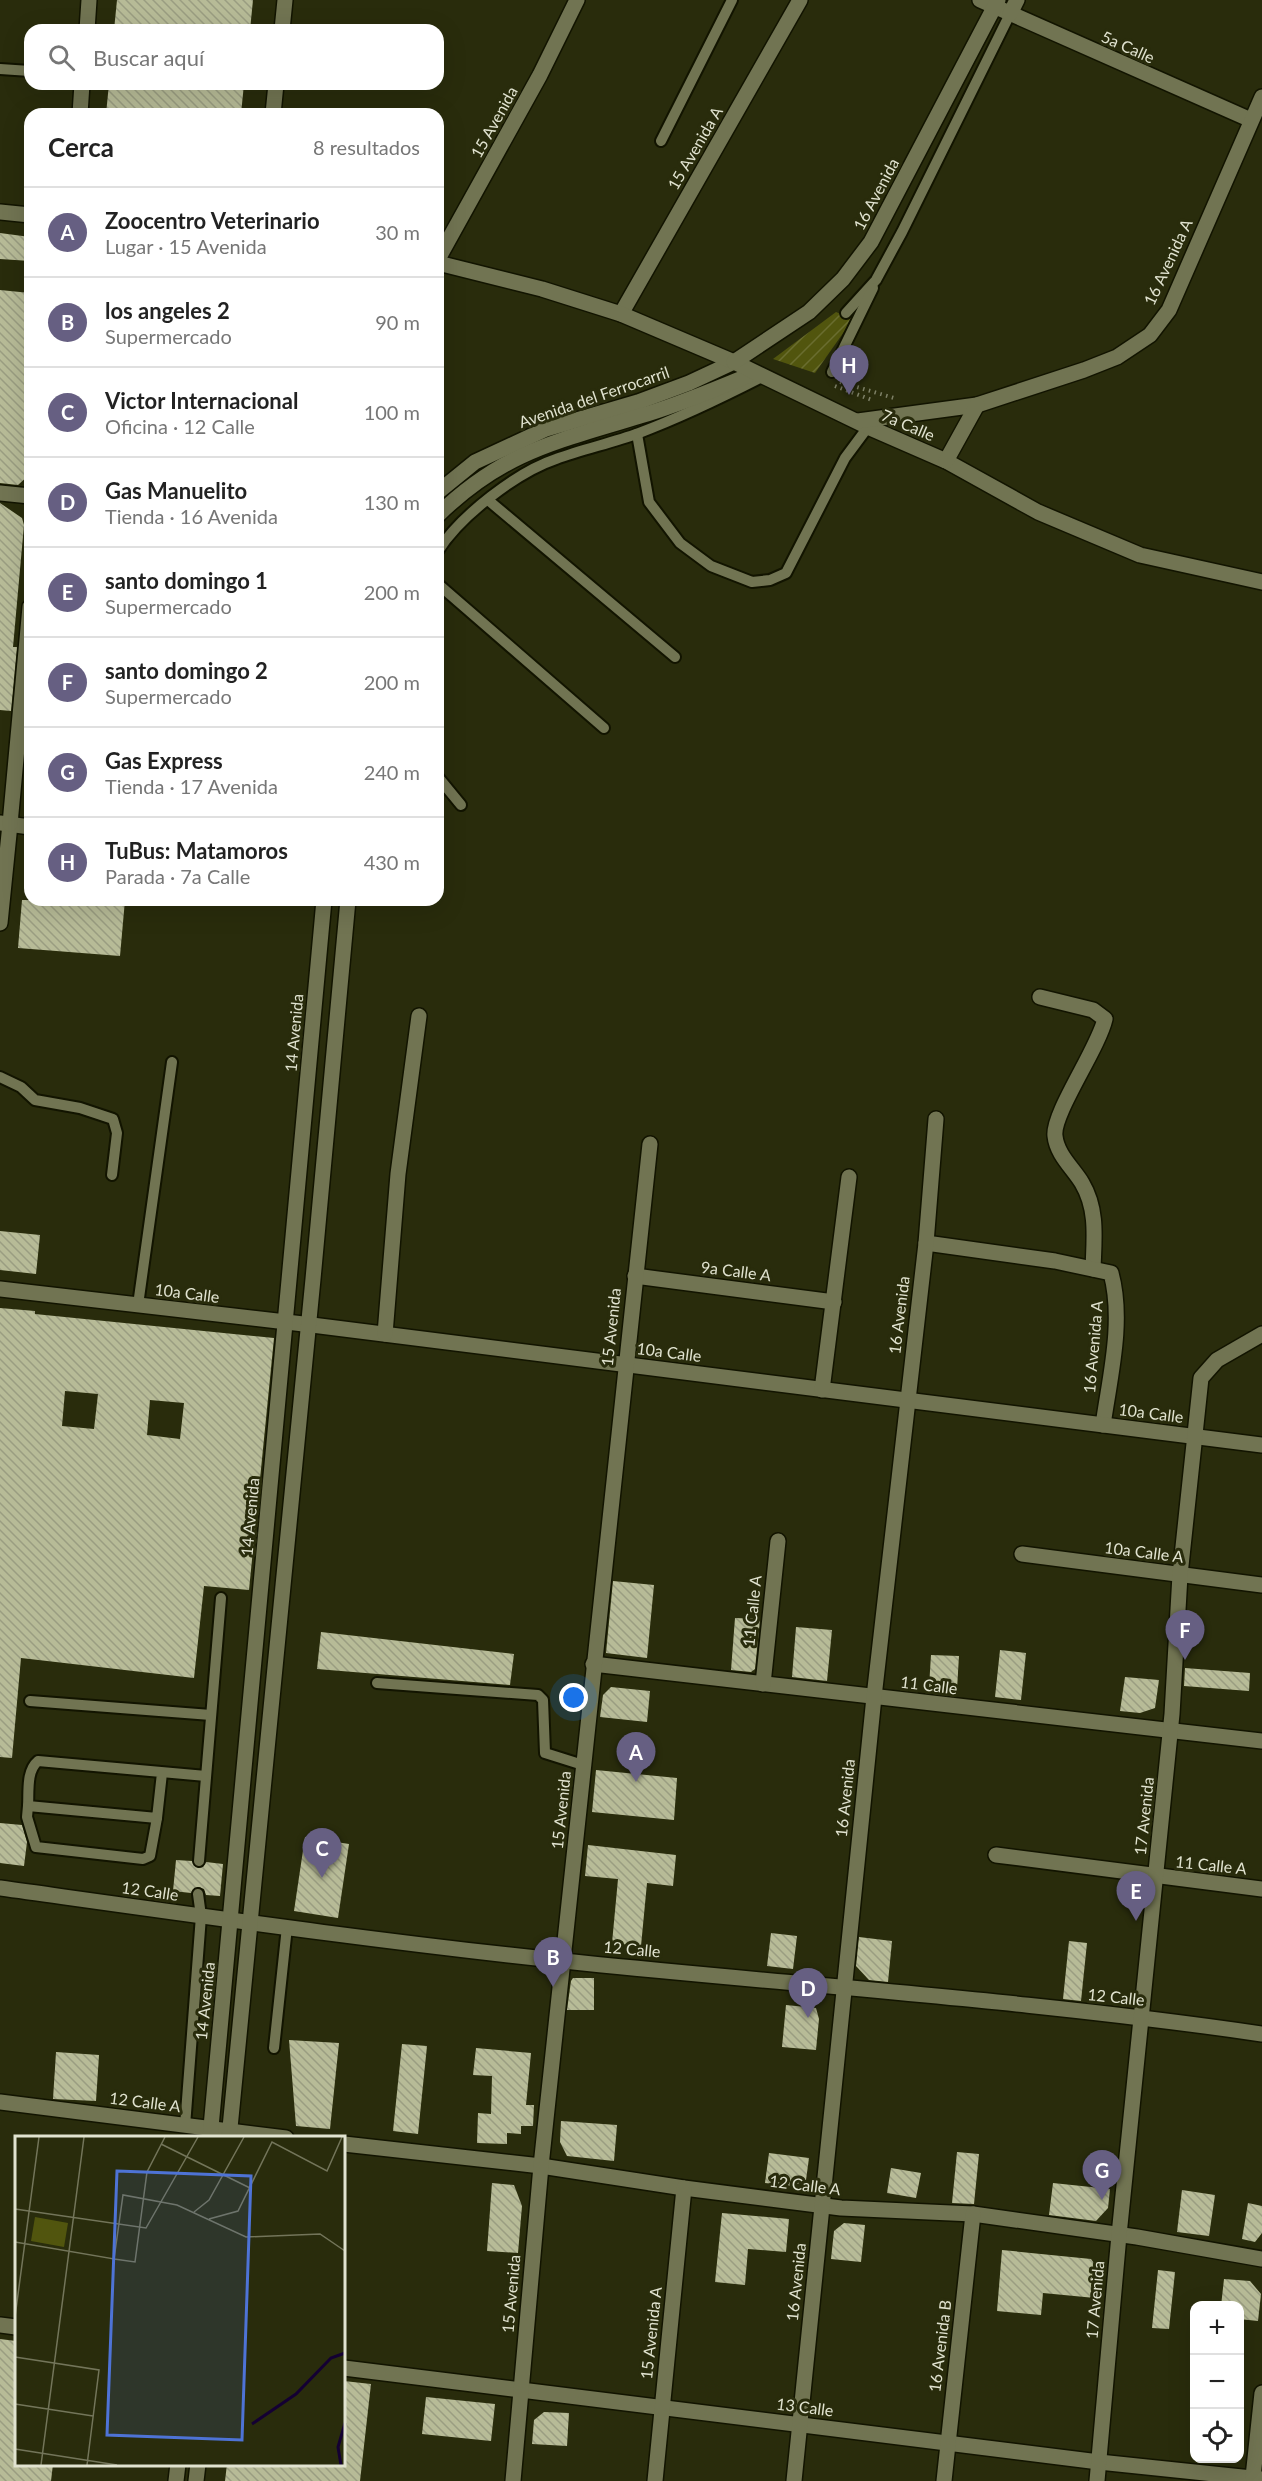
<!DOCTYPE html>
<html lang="es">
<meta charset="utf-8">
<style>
:root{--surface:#fff;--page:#f2f2f2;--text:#222;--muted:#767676;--line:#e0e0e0;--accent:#665f82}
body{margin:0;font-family:Lato,sans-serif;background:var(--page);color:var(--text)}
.controls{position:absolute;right:18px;bottom:18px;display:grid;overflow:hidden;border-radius:12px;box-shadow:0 6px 24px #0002}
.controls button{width:54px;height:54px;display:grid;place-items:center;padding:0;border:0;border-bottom:2px solid var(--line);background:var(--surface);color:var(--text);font:30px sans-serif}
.you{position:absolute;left:574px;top:1698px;width:21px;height:21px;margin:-15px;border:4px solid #fff;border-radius:50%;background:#1a73e8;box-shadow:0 0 0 9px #1a73e833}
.badge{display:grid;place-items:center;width:39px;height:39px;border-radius:50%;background:var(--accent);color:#fff;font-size:20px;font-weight:700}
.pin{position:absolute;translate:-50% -50px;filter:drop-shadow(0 2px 3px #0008)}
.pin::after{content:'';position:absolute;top:32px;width:21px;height:18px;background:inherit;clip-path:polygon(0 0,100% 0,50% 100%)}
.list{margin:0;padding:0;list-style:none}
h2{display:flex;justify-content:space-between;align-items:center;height:78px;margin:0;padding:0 24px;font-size:26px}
h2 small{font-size:20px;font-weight:400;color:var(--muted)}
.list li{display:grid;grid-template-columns:39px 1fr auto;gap:18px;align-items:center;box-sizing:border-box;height:90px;padding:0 24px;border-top:2px solid var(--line)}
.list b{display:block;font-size:22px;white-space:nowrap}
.list p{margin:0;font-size:20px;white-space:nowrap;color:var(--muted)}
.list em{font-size:20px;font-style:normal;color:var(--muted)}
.icon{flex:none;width:33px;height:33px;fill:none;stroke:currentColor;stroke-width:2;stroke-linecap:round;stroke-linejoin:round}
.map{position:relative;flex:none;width:1262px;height:2481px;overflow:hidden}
.search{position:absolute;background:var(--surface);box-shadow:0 6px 24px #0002;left:24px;top:24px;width:420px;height:66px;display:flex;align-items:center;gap:15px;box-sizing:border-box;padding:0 21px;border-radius:18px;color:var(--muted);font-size:22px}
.panel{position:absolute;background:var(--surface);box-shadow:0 6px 24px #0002;left:24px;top:108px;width:420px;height:798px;border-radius:18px}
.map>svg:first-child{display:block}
</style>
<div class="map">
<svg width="1262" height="2481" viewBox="0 0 1262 2481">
<defs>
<pattern id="garden-furrows" width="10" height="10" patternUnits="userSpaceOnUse" patternTransform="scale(1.5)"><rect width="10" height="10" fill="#51550e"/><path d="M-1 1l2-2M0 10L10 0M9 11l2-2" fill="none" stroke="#6a6d30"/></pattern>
<pattern id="building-back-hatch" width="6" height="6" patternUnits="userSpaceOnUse" patternTransform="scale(1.5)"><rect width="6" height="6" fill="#b7bb97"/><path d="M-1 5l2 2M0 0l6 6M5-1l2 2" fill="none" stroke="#9a9d81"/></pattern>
</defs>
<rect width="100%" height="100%" fill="#292c0c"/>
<polygon fill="url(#garden-furrows)" points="836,312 853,319 815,373 773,359"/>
<g fill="url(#building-back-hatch)" fill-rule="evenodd">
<polygon points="117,0 253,0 250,30 114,30"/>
<polygon points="109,84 244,84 241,114 106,114"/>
<polygon points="0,233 30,237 30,261 0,259"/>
<polygon points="0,290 30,293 30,466 29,475 18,485 0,483"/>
<polygon points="0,503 22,518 24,525 13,647 17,647 11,711 0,710"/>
<polygon points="22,900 125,900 120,956 18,948"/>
<polygon points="0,1231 40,1235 36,1274 0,1270"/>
<path d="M 0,1308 L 35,1311 L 35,1314 L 274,1338 L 249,1590 L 204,1586 L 194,1678 L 21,1658 L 12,1758 L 0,1757 ZM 65,1391 L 98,1394 L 94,1429 L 62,1426 ZM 150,1400 L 184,1403 L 180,1439 L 147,1435 Z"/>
<polygon points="613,1581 654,1585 647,1658 606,1653"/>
<polygon points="735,1618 760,1619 755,1669 751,1672 731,1670"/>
<polygon points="796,1627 832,1630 827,1681 792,1677"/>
<polygon points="321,1632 514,1654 510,1685 317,1669"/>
<polygon points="1000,1650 1026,1653 1021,1700 995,1697"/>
<polygon points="931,1655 959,1656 957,1689 929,1687"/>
<polygon points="1185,1668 1250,1673 1249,1691 1184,1686"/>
<polygon points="1125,1677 1159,1680 1155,1708 1140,1713 1120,1711"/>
<polygon points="611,1687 650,1691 647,1722 600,1717 603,1695"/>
<polygon points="596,1770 677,1778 674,1820 592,1812"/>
<polygon points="0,1823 22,1825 27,1842 24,1866 0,1863"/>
<polygon points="305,1837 349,1844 338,1918 294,1911"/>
<polygon points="588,1845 676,1855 673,1886 647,1883 641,1946 612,1943 618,1879 585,1876"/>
<polygon points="176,1860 192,1861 198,1868 203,1867 206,1862 223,1864 220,1896 206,1895 204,1889 198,1887 191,1893 173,1891"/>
<polygon points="771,1933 797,1936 793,1969 767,1966"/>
<polygon points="859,1937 892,1941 888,1982 869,1980 856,1966"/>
<polygon points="1069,1941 1087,1943 1081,2001 1063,1999"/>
<polygon points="573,1978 594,1978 594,2010 567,2010 571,1981"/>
<polygon points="786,2005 816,2008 819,2019 816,2050 782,2047"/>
<polygon points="289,2040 339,2043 330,2129 296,2126"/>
<polygon points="402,2044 427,2046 418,2134 393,2131"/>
<polygon points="476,2048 531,2053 526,2105 534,2105 533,2126 521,2126 521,2134 507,2133 507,2144 477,2143 478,2113 491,2114 492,2076 473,2075"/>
<polygon points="56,2052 99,2055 96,2101 53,2099"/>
<polygon points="561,2121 617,2125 614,2161 567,2156 560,2142"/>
<polygon points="957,2152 979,2154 974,2204 952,2203"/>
<polygon points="769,2153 809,2158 806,2180 793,2186 765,2183"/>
<polygon points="891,2168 921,2173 916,2198 887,2193"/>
<polygon points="492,2183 514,2185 522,2206 518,2253 487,2251"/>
<polygon points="1053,2183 1110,2189 1108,2208 1096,2221 1049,2215"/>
<polygon points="1182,2190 1215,2195 1209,2236 1177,2232"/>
<polygon points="1248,2203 1262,2206 1262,2233 1255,2242 1242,2239"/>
<polygon points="722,2213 789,2219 786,2252 748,2249 745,2285 715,2282"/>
<polygon points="844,2223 865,2225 861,2262 831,2259 834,2231"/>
<polygon points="1002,2250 1091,2259 1099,2270 1095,2298 1043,2293 1041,2315 997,2311"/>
<polygon points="1158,2270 1175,2272 1169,2329 1152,2328"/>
<polygon points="1224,2279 1250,2281 1261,2294 1258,2321 1239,2319 1239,2306 1221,2306"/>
<polygon points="0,2339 16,2341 16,2464 53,2464 51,2481 0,2481"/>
<polygon points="344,2381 371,2384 360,2481 225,2481 227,2464 344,2464"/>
<polygon points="426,2397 495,2404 491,2441 422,2434"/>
<polygon points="544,2412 569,2413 567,2446 532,2444 534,2420"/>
</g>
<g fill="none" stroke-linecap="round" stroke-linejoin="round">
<defs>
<g id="lane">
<polyline points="0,69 30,71"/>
<polyline points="661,141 732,0"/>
<polyline points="846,313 876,280 902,232 1010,14"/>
<polyline points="832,372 873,288"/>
<polyline points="637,434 649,502 680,543 711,566 752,582 770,580 786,573 845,458 868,427"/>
<polyline points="488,500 675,657"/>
<path d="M 438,551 C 460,516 517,472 556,459 C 583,449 612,443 639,433 C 682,417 723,397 764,376"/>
<polyline points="438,584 604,728"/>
<polyline points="438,777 461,805"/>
<polyline points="0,1077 21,1087 35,1100 80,1108 113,1119 117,1133 112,1175"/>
<polyline points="138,1305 172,1062"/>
<polyline points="377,1683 538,1695 543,1700 545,1753 583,1765"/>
<polyline points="30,1701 211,1715"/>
<path d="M 162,1773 L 157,1818 L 28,1806 C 29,1792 26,1771 38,1761 L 206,1776"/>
<polyline points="28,1806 27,1817 36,1847 143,1859 150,1856 157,1818"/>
<polyline points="199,1861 221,1598"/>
<polyline points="274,2048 287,1927"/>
<polyline points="185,2126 201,1916 198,1894"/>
</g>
<g id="street">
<polyline points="87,30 89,0"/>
<polyline points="80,114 82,84"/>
<polyline points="0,212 30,215"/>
<polyline points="621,314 800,0"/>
<polyline points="438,492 475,462 546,429 638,402 689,383 734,362"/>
<path d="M 438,515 C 504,451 556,442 640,416 C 679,405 717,388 755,373"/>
<polyline points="0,923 10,824"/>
<path d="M 1040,997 L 1093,1010 L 1105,1019 C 1098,1049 1052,1114 1055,1136 C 1057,1155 1073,1168 1082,1183 C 1098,1210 1094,1239 1093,1269"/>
<path d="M 926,1243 L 1055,1261 L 1111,1273 C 1124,1321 1110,1376 1103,1425"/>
<polyline points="635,1276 834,1302"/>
<polyline points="0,1289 312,1325 1262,1445"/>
<polyline points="385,1334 398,1174 419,1016"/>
<polyline points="822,1390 849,1177"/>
<polyline points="1022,1554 1262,1585"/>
<polyline points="593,1664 1262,1741"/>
<polyline points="763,1684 778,1541"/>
<polyline points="996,1855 1262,1889"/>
<path d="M 0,1888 C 194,1915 388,1943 583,1963 C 809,1986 1037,2001 1262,2034"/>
<polyline points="0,2102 286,2138"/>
<polyline points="210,2138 324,900"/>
<polyline points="229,2138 313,1279 348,900"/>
<polyline points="344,2144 541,2166 684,2188 841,2208 973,2214 1137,2237 1262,2259"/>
<polyline points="0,2325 16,2327"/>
<polyline points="344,2368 1099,2462 1262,2479"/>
<polyline points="1253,2477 1262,2393"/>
<polyline points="176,2481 178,2464"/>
<polyline points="196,2481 198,2464"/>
<polyline points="513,2481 541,2166 650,1144"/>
<polyline points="655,2481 684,2188"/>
<polyline points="794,2481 874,1697 926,1243 936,1119"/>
<polyline points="944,2481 973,2214"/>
<polyline points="1097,2481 1119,2235 1172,1714 1180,1575 1201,1378 1217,1360 1262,1334"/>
</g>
<g id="secondary">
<polyline points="980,0 1251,120"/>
<polyline points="1010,14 1017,0"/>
<polyline points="282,30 285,0"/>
<polyline points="273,114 276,84"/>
<polyline points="438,259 540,75 577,0"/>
<polyline points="438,263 542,289 621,314 734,362 868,427 946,461 1038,512 1140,555 1262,582"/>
<polyline points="734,362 809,312 843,279 871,242 998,0"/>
<polyline points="858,421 977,405 1084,370 1117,357 1150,335 1169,310 1262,97"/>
<polyline points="946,461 977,405"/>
<polyline points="0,493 30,496"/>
<polyline points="0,823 30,827"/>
<polyline points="10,824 30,607"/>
</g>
</defs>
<use href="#lane" stroke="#121400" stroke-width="14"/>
<use href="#street" stroke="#121400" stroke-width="18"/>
<use href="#secondary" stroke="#121400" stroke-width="18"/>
<g stroke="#7e8167" stroke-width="4" stroke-dasharray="1.5 4.5" stroke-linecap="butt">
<polyline points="840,382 894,398"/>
<polyline points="835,386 872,400"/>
</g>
<use href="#lane" stroke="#717452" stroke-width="10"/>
<use href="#street" stroke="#717452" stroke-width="15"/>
<use href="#secondary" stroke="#717452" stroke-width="15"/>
</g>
<g text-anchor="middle" stroke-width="6" stroke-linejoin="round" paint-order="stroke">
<g font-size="16" fill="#e1e3d0" stroke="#292c0c">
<text transform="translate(1128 47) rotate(24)" y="6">5a Calle</text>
<text transform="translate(494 122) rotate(-61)" y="6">15 Avenida</text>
<text transform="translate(695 148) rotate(-60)" y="6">15 Avenida A</text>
<text transform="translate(876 194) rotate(-62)" y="6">16 Avenida</text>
<text transform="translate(1168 262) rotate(-65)" y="6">16 Avenida A</text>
<text transform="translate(594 397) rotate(-19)" y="6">Avenida del Ferrocarril</text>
<text transform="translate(908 425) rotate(23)" y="6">7a Calle</text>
<text transform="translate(294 1033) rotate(-85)" y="6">14 Avenida</text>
<text transform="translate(736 1271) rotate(7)" y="6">9a Calle A</text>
<text transform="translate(187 1293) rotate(7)" y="6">10a Calle</text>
<text transform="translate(899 1315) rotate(-83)" y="6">16 Avenida</text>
<text transform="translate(611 1327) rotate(-84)" y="6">15 Avenida</text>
<text transform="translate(1093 1347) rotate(-85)" y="6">16 Avenida A</text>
<text transform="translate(669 1352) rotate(7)" y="6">10a Calle</text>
<text transform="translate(1151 1413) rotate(7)" y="6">10a Calle</text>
<text transform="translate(250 1517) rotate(-85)" y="6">14 Avenida</text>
<text transform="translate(1144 1552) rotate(7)" y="6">10a Calle A</text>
<text transform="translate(752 1611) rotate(-84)" y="6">11 Calle A</text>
<text transform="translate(929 1685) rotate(7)" y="6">11 Calle</text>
<text transform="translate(845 1798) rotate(-84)" y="6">16 Avenida</text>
<text transform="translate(561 1810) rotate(-84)" y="6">15 Avenida</text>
<text transform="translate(1144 1816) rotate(-84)" y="6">17 Avenida</text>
<text transform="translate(1211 1865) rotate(6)" y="6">11 Calle A</text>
<text transform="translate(150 1891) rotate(8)" y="6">12 Calle</text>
<text transform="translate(632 1949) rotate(5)" y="6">12 Calle</text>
<text transform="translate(1116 1997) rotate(6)" y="6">12 Calle</text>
<text transform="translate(205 2001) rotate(-84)" y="6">14 Avenida</text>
<text transform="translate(145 2102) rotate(7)" y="6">12 Calle A</text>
<text transform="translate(805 2185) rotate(7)" y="6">12 Calle A</text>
<text transform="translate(796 2282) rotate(-84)" y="6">16 Avenida</text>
<text transform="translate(511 2294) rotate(-85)" y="6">15 Avenida</text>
<text transform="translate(1095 2300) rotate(-85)" y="6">17 Avenida</text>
<text transform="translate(651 2333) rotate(-84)" y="6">15 Avenida A</text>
<text transform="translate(940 2346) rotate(-83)" y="6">16 Avenida B</text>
<text transform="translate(805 2407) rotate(7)" y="6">13 Calle</text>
</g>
</g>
<g transform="translate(15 2136)">
<rect width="330" height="330" fill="#292c0c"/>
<path d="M 20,81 L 53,87 L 49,111 L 16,105 Z" fill="#51550e"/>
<path fill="none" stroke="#140033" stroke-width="3" d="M 237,288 L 281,258 L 316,222 L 330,217M 326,329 L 323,311 L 330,287"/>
<path fill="none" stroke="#73755a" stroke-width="1.5" d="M 146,8 L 235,52M 147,64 L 183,1M 0,73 L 131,92 L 147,64M 179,76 L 194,64 L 229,1M 194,83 L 223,75 L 257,6 L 312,35 L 327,1M 0,106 L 99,123 L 108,59 L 162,69 L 231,101 L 305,98 L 330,115M 99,123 L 120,126 L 132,36 L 150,1M 0,181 L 24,1M 0,221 L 84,234 L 72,329M 0,268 L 78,280M 0,313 L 102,329M 26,329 L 69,1"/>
<path fill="#4e73d6" fill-opacity="0.15" stroke="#4e73d6" stroke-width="3" d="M 102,35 L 236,40 L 227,304 L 92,299 Z"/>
<rect width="330" height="330" fill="none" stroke="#e1e3d0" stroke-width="3"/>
</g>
</svg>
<div class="controls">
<button>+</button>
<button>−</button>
<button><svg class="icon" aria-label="locate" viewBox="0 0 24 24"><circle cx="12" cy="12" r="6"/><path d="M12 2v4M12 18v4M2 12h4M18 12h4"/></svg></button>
</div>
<div class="you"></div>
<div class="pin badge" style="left:636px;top:1782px">A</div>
<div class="pin badge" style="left:553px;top:1987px">B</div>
<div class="pin badge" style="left:322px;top:1878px">C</div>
<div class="pin badge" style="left:808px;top:2018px">D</div>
<div class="pin badge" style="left:1136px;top:1921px">E</div>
<div class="pin badge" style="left:1185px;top:1660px">F</div>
<div class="pin badge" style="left:1102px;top:2200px">G</div>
<div class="pin badge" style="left:849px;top:395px">H</div>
<div class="search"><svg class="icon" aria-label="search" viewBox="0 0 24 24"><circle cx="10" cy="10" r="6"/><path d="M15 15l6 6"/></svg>Buscar aquí</div>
<section class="panel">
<h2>Cerca<small>8 resultados</small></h2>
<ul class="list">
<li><span class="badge">A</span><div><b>Zoocentro Veterinario</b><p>Lugar · 15 Avenida</p></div><em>30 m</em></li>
<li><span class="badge">B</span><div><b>los angeles 2</b><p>Supermercado</p></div><em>90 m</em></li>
<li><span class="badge">C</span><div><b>Victor Internacional</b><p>Oficina · 12 Calle</p></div><em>100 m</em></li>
<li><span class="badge">D</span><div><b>Gas Manuelito</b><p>Tienda · 16 Avenida</p></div><em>130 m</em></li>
<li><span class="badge">E</span><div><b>santo domingo 1</b><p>Supermercado</p></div><em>200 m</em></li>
<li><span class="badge">F</span><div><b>santo domingo 2</b><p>Supermercado</p></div><em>200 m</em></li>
<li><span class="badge">G</span><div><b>Gas Express</b><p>Tienda · 17 Avenida</p></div><em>240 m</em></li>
<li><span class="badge">H</span><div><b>TuBus: Matamoros</b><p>Parada · 7a Calle</p></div><em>430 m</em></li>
</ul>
</section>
</div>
